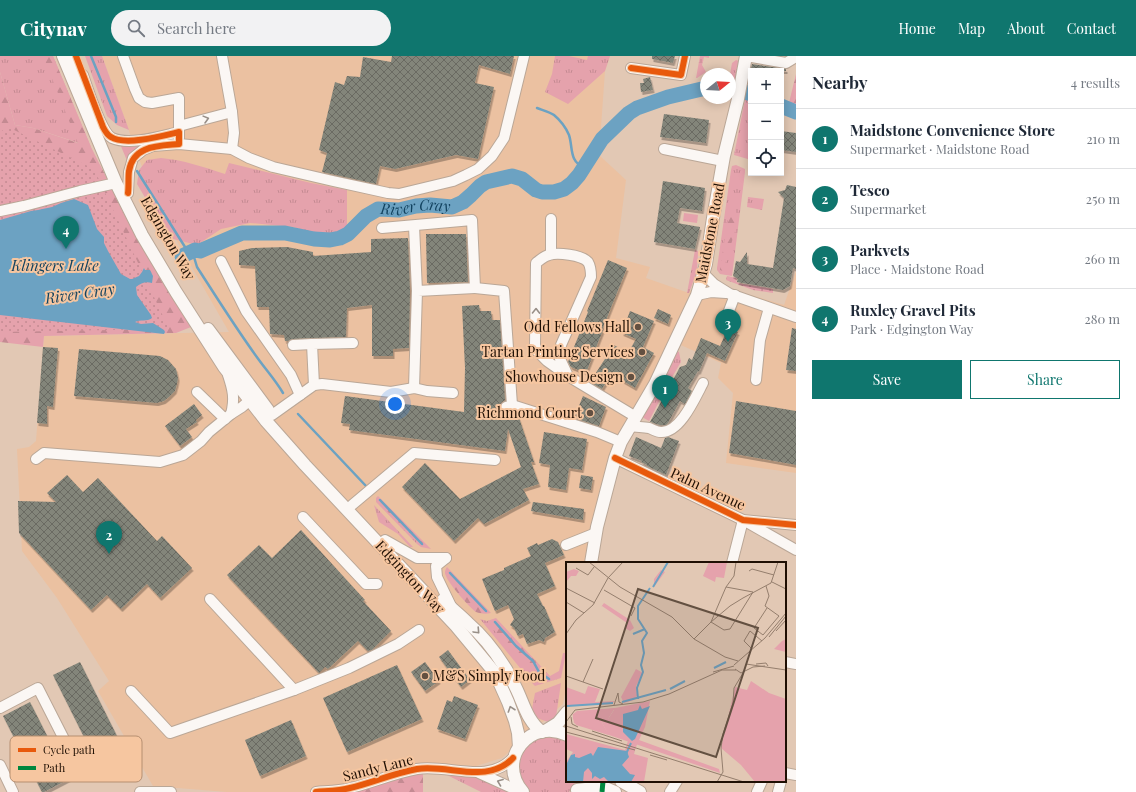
<!DOCTYPE html>
<html lang="en">
<head>
<meta charset="utf-8">
<style>
	:root { --surface:#fff; --page:#f2f2f3; --text:#1f2937; --muted:#747a83; --line:#e0e1e3; --accent:#0f766e }
	body { margin:0; font-family:"Playfair Display",serif; background:var(--page); color:var(--text) }
	.controls { position:absolute; right:12px; top:12px; display:grid; overflow:hidden; border-radius:0px; box-shadow:0 2px 10px #0003 }
	.controls button { width:36px; height:36px; display:grid; place-items:center; padding:0; border:0; border-bottom:1px solid var(--line); background:var(--surface); color:var(--text); font:20px sans-serif }
	.compass { position:absolute; left:700px; top:12px; width:36px; height:36px; border-radius:50%; background:var(--surface); box-shadow:0 2px 10px #0003; rotate:72deg }
	.you { position:absolute; left:395px; top:348px; width:14px; height:14px; margin:-10px; border:3px solid #fff; border-radius:50%; background:#1a73e8; box-shadow:0 0 0 6px #1a73e833 }
	.badge { display:grid; place-items:center; width:26px; height:26px; border-radius:50%; background:var(--accent); color:#fff; font-size:13px; font-weight:700 }
	.pin { position:absolute; translate:-50% -33px; filter:drop-shadow(0 1px 2px #0008) }
	.pin::after { content:''; position:absolute; top:21px; width:14px; height:12px; background:inherit; clip-path:polygon(0 0,100% 0,50% 100%) }
	.list { margin:0; padding:0; list-style:none }
	h2 { display:flex; justify-content:space-between; align-items:center; height:52px; margin:0; padding:0 16px; font-size:17px }
	h2 small { font-size:13px; font-weight:400; color:var(--muted) }
	.list li { display:grid; grid-template-columns:26px 1fr auto; gap:12px; align-items:center; box-sizing:border-box; height:60px; padding:0 16px; border-top:1px solid var(--line) }
	.list b { display:block; font-size:15px; white-space:nowrap }
	.list p { margin:0; font-size:13px; white-space:nowrap; color:var(--muted) }
	.list em { font-size:13px; font-style:normal; color:var(--muted) }
	.actions { display:flex; gap:8px; padding:12px 16px }
	.actions a { flex:1; padding:9px 0; border:1px solid var(--accent); border-radius:0px; text-align:center; font-size:14px; color:var(--accent) }
	.actions .main { background:var(--accent); color:#fff }
	.icon { flex:none; width:22px; height:22px; fill:none; stroke:currentColor; stroke-width:2; stroke-linecap:round; stroke-linejoin:round }
	.map { position:relative; flex:none; width:796px; height:736px; overflow:hidden }
	header { display:flex; align-items:center; gap:24px; box-sizing:border-box; height:56px; padding:0 20px; background:var(--accent); color:#fff }
	header strong { font-size:19px }
	nav { display:flex; gap:22px; margin-inline-start:auto; font-size:14px }
	.search { width:280px; height:36px; background:var(--page); display:flex; align-items:center; gap:10px; box-sizing:border-box; padding:0 14px; border-radius:22px; color:var(--muted); font-size:15px }
	main { display:flex }
	aside { flex:1; background:var(--surface) }
	.map>svg:first-child { display:block }
	.built { fill:#ebc1a1 }
	.grass { fill:url(#grass-tufts) }
	.forest { fill:url(#forest-firs) }
	.park { fill:url(#park-dots) }
	.water { fill:#6ca2c2 }
	.lines { fill:none; stroke-linecap:round; stroke-linejoin:round }
	.stream { stroke:#6ca2c2; stroke-width:2.5 }
	.river { stroke:#6ca2c2; stroke-width:15 }
	.building { fill:url(#building-cross-hatch); filter:url(#shadow) }
	.minor-casing { stroke:#baa797; stroke-width:12 }
	.major-casing { stroke:#baa797; stroke-width:14 }
	.minor { stroke:#fbf7f4; stroke-width:10 }
	.major { stroke:#fbf7f4; stroke-width:12 }
	.quiet { stroke:#00873e; stroke-width:5; stroke-dasharray:10 5; stroke-linecap:butt }
	.cycleway-casing { stroke:#f6c6a0; stroke-width:8 }
	.cycleway { stroke:#e8590c; stroke-width:6 }
	.oneway { stroke:#988f88 }
	.poi-dot { fill:#635041; stroke:#f6c6a0; stroke-width:1.5 }
	.labels { text-anchor:middle; stroke-width:4; stroke-linejoin:round; paint-order:stroke }
	.street-label { font-size:14px; fill:#1f0f03; stroke:#f6c6a0 }
	.poi-label { font-size:14px; fill:#1f0f03; stroke:#f6c6a0; text-anchor:end }
	.water-label { font-size:15px; font-style:italic; fill:#12425f; stroke:#f6c6a0 }
	.inset-river { fill:none; stroke:#6ca2c2; stroke-width:2 }
	.inset-road { fill:none; stroke:#947e6d; stroke-width:1 }
	.view { fill:#635041; fill-opacity:0.15; stroke:#635041; stroke-width:2 }
	.inset-edge { fill:none; stroke:#1f0f03; stroke-width:2 }
	.key { fill:#f6c6a0; stroke:#b68f71; stroke-width:1 }
	.key-label { font-size:11px; fill:#1f0f03 }
</style>
</head>
<body>
<header>
<strong>Citynav</strong>
<div class="search"><svg class="icon" aria-label="search" viewBox="0 0 24 24"><circle cx="10" cy="10" r="6"/><path d="M15 15l6 6"/></svg>Search here</div>
<nav><a>Home</a><a>Map</a><a>About</a><a>Contact</a></nav>
</header>
<main>
<div class="map">
<svg width="796" height="736" viewBox="0 0 796 736">
	<defs>
		<pattern id="grass-tufts" width="24" height="20" patternUnits="userSpaceOnUse"><rect width="24" height="20" fill="#e5a2ac"/><path d="M3 7l-1-3M5 7V3M7 7l1-3M15 17l-1-3M17 17v-4M19 17l1-3" fill="none" stroke="#c48a92"/></pattern>
		<pattern id="forest-firs" width="22" height="20" patternUnits="userSpaceOnUse"><rect width="22" height="20" fill="#e5a2ac"/><path d="M5 1l3.5 6h-7zM16 11l3.5 6h-7z" fill="#c48a92"/></pattern>
		<pattern id="park-dots" width="8" height="8" patternUnits="userSpaceOnUse"><rect width="8" height="8" fill="#e5a2ac"/><path d="M2 2h.1M6 6h.1" fill="none" stroke="#c48a92" stroke-width="1.8" stroke-linecap="round"/></pattern>
		<pattern id="building-cross-hatch" width="8" height="8" patternUnits="userSpaceOnUse"><rect width="8" height="8" fill="#83857a"/><path d="M0 0l8 8M0 8l8-8" fill="none" stroke="#6b6b62"/></pattern>
		<filter id="shadow"><feDropShadow dx="1.5" dy="3" stdDeviation="0" flood-color="#0004"/></filter>
	</defs>
	<rect width="100%" height="100%" fill="#e2c8b4"/>
	<polygon class="built" points="102,0 610,0 605,15 599,99 626,124 616,202 650,211 646,222 686,236 714,228 784,249 796,215 796,417 726,407 733,337 718,322 721,307 674,286 613,391 596,465 589,507 567,507 567,628 563,648 502,702 476,710 423,708 330,734 310,736 227,736 153,730 98,635 109,625 57,542 22,495 17,393 29,391 36,385 44,280 229,276 155,147"/>
	<g class="grass">
		<polygon points="0,0 53,0 91,91 33,72 15,69 0,16"/>
		<polygon points="85,0 102,0 129,74 117,69 107,60"/>
		<polygon points="555,0 569,0 587,4 588,0 610,0 605,15 568,48 545,36 552,18"/>
		<polygon points="700,0 709,0 709,2 704,1 702,9 706,16 697,22 696,22"/>
		<path d="M 736,4 L 739,5 L 734,27 L 732,27 C 729,20 731,13 732,7 Z"/>
		<polygon points="746,38 751,40 751,104 734,99"/>
		<polygon points="120,88 132,91 142,89 128,107"/>
		<path d="M 161,102 C 183,104 204,111 225,118 L 229,107 L 311,127 L 347,134 L 347,172 L 335,179 L 321,179 L 293,171 L 250,167 L 221,173 L 197,189 L 169,182 L 137,128 L 139,114 L 147,104 Z"/>
		<polygon points="736,109 745,113 745,116 732,220 720,218 717,214 717,212 731,114 732,110"/>
		<polygon points="748,141 764,143 762,154 747,151"/>
		<polygon points="684,157 698,159 697,167 683,165"/>
		<polygon points="695,194 698,195 698,196 697,215 689,237 687,237"/>
		<polygon points="677,295 679,296 681,306 664,335 662,332 661,333 660,332"/>
		<polygon points="656,337 662,340 649,365 642,361"/>
		<polygon points="378,440 431,493 421,491 417,488 376,446 376,442"/>
		<polygon points="374,449 413,491 410,491 398,478 379,466"/>
		<polygon points="496,562 550,620 559,615 563,597 566,597 561,622 535,630 533,628 480,563 487,565"/>
		<polygon points="561,627 556,661 548,666 537,662 532,653 535,637"/>
		<path d="M 552,681 L 567,686 L 567,725 L 577,725 L 569,736 L 530,736 C 526,732 521,726 520,721 C 515,706 523,690 537,684 C 541,681 547,681 552,681 Z"/>
		<path d="M 447,719 C 468,720 492,721 507,736 L 481,736 Z"/>
	</g>
	<g class="forest">
		<polygon points="43,0 53,0 91,91 137,182 191,271 176,277 44,280 43,291 0,286 0,16 15,69 33,72 78,87"/>
		<polygon points="796,18 796,54 788,51"/>
		<polygon points="730,149 734,150 737,159 736,172 723,215 720,214"/>
		<polygon points="383,446 426,490 422,490 382,450 381,447"/>
		<path d="M 447,511 L 491,557 C 486,558 481,558 476,556 C 470,552 448,527 446,520 C 444,517 445,514 447,511 Z"/>
		<polygon points="497,564 540,610 534,616 528,614 514,600 494,574 493,570"/>
		<polygon points="415,717 423,718 423,736 331,736"/>
	</g>
	<g class="park">
		<polygon points="8,71 94,113 169,273 0,276 0,76"/>
		<polygon points="727,220 737,222 736,225 738,227 773,233 773,237 753,234 726,224"/>
	</g>
	<path class="water" d="M 74,143 L 88,149 L 97,173 L 104,181 L 104,187 L 108,195 L 121,218 L 130,223 L 132,223 L 139,220 L 142,216 L 144,212 L 145,214 L 150,214 L 153,220 L 152,227 C 146,225 141,227 136,231 L 137,239 L 151,259 L 152,262 C 147,266 140,263 135,266 L 141,268 L 153,267 L 164,274 L 165,276 L 164,278 L 0,259 L 0,164 L 31,155 L 38,154 L 52,151 L 61,147 Z"/>
	<g class="lines">
		<g class="stream">
			<polyline points="91,0 116,61 116,66"/>
			<path d="M 537,52 C 542,54 550,56 554,59 C 560,64 566,72 569,79 C 573,91 569,106 584,111"/>
			<path d="M 137,115 L 185,191 L 195,194 L 194,201 L 197,211 C 217,242 237,274 259,304 C 267,315 276,325 283,337"/>
			<polyline points="298,358 366,430"/>
			<polyline points="380,444 422,488"/>
			<polyline points="450,517 486,555"/>
			<polyline points="495,566 516,590 533,605 539,616 549,623"/>
		</g>
		<g class="river">
			<polyline points="730,31 751,38"/>
			<polyline points="781,50 796,56"/>
			<path id="s1" d="M 182,200 L 195,194 L 200,195 L 242,177 L 285,177 L 314,183 L 330,184 L 340,182 L 348,178 L 366,160 L 378,153 L 399,154 L 416,150 L 430,149 L 452,151 L 463,146 L 471,139 L 480,130 L 486,126 L 512,120 L 522,123 L 536,134 L 542,136 L 554,136 L 564,133 L 572,127 L 579,119 L 602,83 L 629,57 L 637,52 L 668,41 L 706,32"/>
		</g>
	</g>
	<g class="building">
		<polygon points="392,0 514,0 510,18 479,9 475,27 494,31 478,103 456,99 395,113 380,110 376,128 322,116 327,97 319,94 335,26 344,29 347,20 360,21 363,1 391,6"/>
		<polygon points="652,0 675,0 673,7 652,3"/>
		<polygon points="752,8 786,13 786,15 753,15 751,12"/>
		<polygon points="650,21 653,34 641,36 640,27 644,27 643,23"/>
		<polygon points="664,58 709,64 706,87 660,81"/>
		<polygon points="781,75 796,77 796,96 781,94"/>
		<polygon points="663,125 705,132 702,155 680,152 677,167 700,171 695,193 654,186"/>
		<polygon points="787,129 796,131 796,213 793,212 790,230 783,234 737,226 738,223 733,220 736,205 740,206 747,196 747,208 773,212 784,142 778,136 785,134"/>
		<polygon points="426,178 466,178 468,226 427,227"/>
		<polygon points="408,182 410,235 409,292 393,293 393,300 372,300 372,249 347,252 346,281 293,283 288,285 285,285 284,279 270,278 269,251 257,251 255,210 239,209 239,195 252,192 287,191 313,196 313,200 371,196 371,183"/>
		<polygon points="608,204 627,212 602,274 603,274 586,317 571,311 568,306 588,256 587,255"/>
		<polygon points="479,249 480,255 491,255 492,264 500,264 505,344 501,347 500,353 502,356 506,357 506,363 518,359 534,406 531,406 539,428 523,433 529,444 484,468 478,462 454,485 402,431 425,407 460,443 521,411 508,373 505,395 349,374 350,368 341,367 345,340 464,356 465,312 462,250"/>
		<polygon points="658,253 671,259 668,268 654,262"/>
		<polygon points="630,255 654,265 643,291 654,297 635,332 611,318 602,333 590,326 614,289 628,297 636,283 622,277"/>
		<polygon points="728,272 738,276 725,305 707,297 699,316 698,315 688,332 692,335 685,348 680,345 668,367 666,369 660,369 650,366 680,311 686,309 689,302 692,304 701,282 720,290"/>
		<polygon points="792,272 796,273 796,315 786,314"/>
		<polygon points="43,291 58,292 53,351 47,350 47,368 37,367"/>
		<polygon points="79,293 160,300 168,304 176,313 178,322 177,328 175,335 169,341 164,345 157,347 74,340"/>
		<polygon points="583,340 606,351 599,370 574,362"/>
		<polygon points="736,345 796,355 796,409 729,397"/>
		<polygon points="194,348 202,359 196,364 197,366 186,373 192,381 180,390 165,370"/>
		<polygon points="544,376 587,383 582,414 569,412 566,434 548,431 550,409 539,407"/>
		<polygon points="636,381 661,392 665,382 668,381 679,385 666,419 647,410 647,409 641,406 642,405 629,400"/>
		<polygon points="67,419 83,436 98,422 157,485 162,480 192,512 160,542 147,528 121,553 107,539 91,554 19,477 18,445 56,446 47,437"/>
		<polygon points="581,419 593,421 591,434 579,432"/>
		<polygon points="533,446 584,453 583,464 531,455"/>
		<polygon points="301,474 365,544 363,545 391,575 372,594 368,595 358,585 328,613 325,611 319,617 227,519 259,489 272,502"/>
		<polygon points="552,483 558,486 564,499 545,507 555,530 537,538 543,550 544,550 555,576 545,582 544,586 539,584 527,588 523,578 518,580 514,572 510,569 514,563 508,549 495,555 482,523 504,514 504,512 531,500 527,492 537,487 538,489"/>
		<polygon points="448,594 470,624 461,631 439,601"/>
		<polygon points="80,606 129,704 102,717 53,619"/>
		<polygon points="425,606 439,625 425,635 411,616"/>
		<polygon points="397,609 422,663 347,696 323,642"/>
		<polygon points="454,640 478,649 465,683 437,673 447,644 452,646"/>
		<polygon points="30,646 69,723 44,736 42,736 3,660"/>
		<polygon points="291,664 306,700 260,720 245,684"/>
	</g>
	<g class="lines">
		<g class="minor-casing">
			<g id="minor">
				<polyline points="123,0 135,33 139,42 145,46 152,47 179,42 179,82"/>
				<polyline points="222,0 232,56 234,77 232,93"/>
				<polyline points="746,0 786,7 796,1"/>
				<polyline points="631,12 681,19 685,0"/>
				<path d="M 83,19 C 87,31 102,77 112,82 C 130,90 161,80 179,76"/>
				<polyline points="179,70 232,56"/>
				<polyline points="664,93 723,105"/>
				<polyline points="128,137 129,116 133,102 143,94 153,90 179,88 232,93 249,102 273,111 333,125 388,137 399,138 453,125 466,119 478,113 492,100 504,82 524,0"/>
				<polyline points="0,155 24,150 80,135 116,127"/>
				<polyline points="551,163 551,198"/>
				<polyline points="414,170 417,235"/>
				<polyline points="382,172 472,164 475,232 417,235 414,332"/>
				<polyline points="221,205 246,255 291,319 300,339"/>
				<polyline points="704,218 714,228 730,238 796,261"/>
				<polyline points="475,232 504,235 512,349 506,351"/>
				<polyline points="697,239 711,236 726,237"/>
				<polyline points="727,260 735,239"/>
				<polyline points="293,289 312,288"/>
				<path d="M 228,319 C 233,334 235,343 231,358"/>
				<path d="M 568,320 L 560,303 L 561,289 L 591,221 C 591,216 591,211 588,206 C 582,199 557,196 549,199 C 544,200 540,204 536,207 L 535,289 L 537,295 L 547,305 L 568,320 L 636,361"/>
				<polyline points="756,324 760,284 769,252"/>
				<polyline points="314,329 312,288 353,287"/>
				<polyline points="197,336 225,363"/>
				<polyline points="512,349 597,376 621,386"/>
				<polyline points="272,359 314,329 322,328 391,336 414,332 427,335 453,337"/>
				<path d="M 630,370 C 637,371 643,371 649,372 C 654,374 657,376 661,376 C 680,377 695,342 703,327"/>
				<polyline points="615,402 743,464 796,469"/>
				<polyline points="36,403 44,397 160,406 183,399 201,385 209,376 231,358 242,351 250,344"/>
				<polyline points="352,449 414,397 495,404"/>
				<polyline points="303,461 366,528 377,528"/>
				<polyline points="385,484 417,502 446,502"/>
				<polyline points="566,489 596,477"/>
				<polyline points="446,502 436,510 437,521 451,550"/>
				<polyline points="732,507 743,464 796,494"/>
				<polyline points="210,543 294,634"/>
				<polyline points="785,606 796,608"/>
				<polyline points="131,635 170,677 294,634 349,612 398,588 419,574"/>
				<polyline points="0,652 38,632 67,689"/>
				<polyline points="0,709 13,736"/>
				<polyline points="479,717 521,736"/>
				<polyline points="785,717 796,719"/>
				<polyline points="140,736 171,736"/>
				<path d="M 316,736 C 327,735 339,735 350,732 C 372,727 394,717 417,713 C 449,708 488,729 513,702"/>
				<polyline points="670,736 677,725"/>
				<polyline points="757,736 762,725"/>
				<polyline points="778,736 781,725"/>
			</g>
		</g>
		<g class="major-casing">
			<g id="major">
				<polyline points="63,0 116,127 142,179 176,236 224,311 266,365 305,409 456,570 495,617 508,646 515,665 518,677 519,691"/>
				<polyline points="72,0 83,27"/>
				<polyline points="208,273 268,354"/>
				<polyline points="591,507 597,471 615,402 621,386 655,328 697,239 706,208 713,162 724,100 738,43 746,0"/>
				<path d="M 443,544 C 451,552 460,559 468,567 C 482,579 494,594 504,610 C 509,617 513,626 517,634 C 524,649 528,666 542,676"/>
				<polyline points="545,675 558,667 567,656"/>
				<polyline points="621,725 640,736"/>
				<polyline points="577,734 603,731 615,736"/>
				<path d="M 523,736 C 495,703 531,661 567,679"/>
			</g>
		</g>
		<use href="#minor" class="minor"/>
		<use href="#major" class="major"/>
		<polyline class="quiet" points="602,736 603,725"/>
		<g class="cycleway-casing">
			<g id="cycleway">
				<path d="M 76,0 L 103,71 C 105,75 107,79 111,81 C 125,90 162,80 179,76 L 179,88 C 159,90 133,89 129,115 C 128,122 129,130 128,137"/>
				<polyline points="631,12 681,19 685,0"/>
				<polyline points="615,402 743,464 796,469"/>
				<path d="M 316,736 C 327,735 339,735 350,732 C 372,727 394,717 417,713 C 449,708 488,729 513,702"/>
			</g>
		</g>
		<use href="#cycleway" class="cycleway"/>
	</g>
	<defs><path id="oneway-chevron" d="M-2-3.5L2.5 0L-2 3.5" fill="none" stroke-width="1.6" stroke-linecap="round" stroke-linejoin="round"/></defs>
	<g class="oneway">
		<use href="#oneway-chevron" transform="translate(206 63) rotate(-15)"/>
		<use href="#oneway-chevron" transform="translate(536 255) rotate(-89)"/>
		<use href="#oneway-chevron" transform="translate(477 575) rotate(47)"/>
		<use href="#oneway-chevron" transform="translate(511 653) rotate(-109)"/>
		<use href="#oneway-chevron" transform="translate(500 726) rotate(-159)"/>
	</g>
	<g class="poi-dot">
		<circle cx="638" cy="271" r="4"/>
		<circle cx="642" cy="296" r="4"/>
		<circle cx="631" cy="321" r="4"/>
		<circle cx="590" cy="357" r="4"/>
		<circle cx="425" cy="620" r="4"/>
	</g>
	<g class="labels">
		<g class="street-label">
			<text transform="translate(710 177) rotate(-79)" y="5">Maidstone Road</text>
			<text transform="translate(168 182) rotate(60)" y="5">Edgington Way</text>
			<text transform="translate(708 433) rotate(25)" y="5">Palm Avenue</text>
			<text transform="translate(410 521) rotate(47)" y="5">Edgington Way</text>
			<text transform="translate(378 712) rotate(-14)" y="5">Sandy Lane</text>
		</g>
		<g class="poi-label">
			<text x="630" y="276">Odd Fellows Hall</text>
			<text x="634" y="301">Tartan Printing Services</text>
			<text x="623" y="326">Showhouse Design</text>
			<text x="582" y="362">Richmond Court</text>
			<text x="433" y="625" text-anchor="start">M&amp;S Simply Food</text>
		</g>
		<g class="water-label">
			<text dy="5" stroke="none"><textPath href="#s1" startOffset="250">River Cray</textPath></text>
			<text x="55" y="215">Klingers Lake</text>
			<text transform="translate(80 238) rotate(-8)" y="5">River Cray</text>
		</g>
	</g>
	<g transform="translate(566 506)">
		<rect width="220" height="220" fill="#e2c8b4"/>
		<path d="M 8,7 L 13,9 L 10,14 L 5,14 L 0,20 L 0,10 ZM 38,41 L 64,58 L 68,66 L 64,69 L 59,66 L 61,61 L 36,44 L 35,45 ZM 220,77 L 220,90 L 208,87 L 216,79 ZM 70,107 L 77,111 L 70,124 L 71,134 L 68,138 L 58,141 L 55,135 ZM 22,124 L 34,127 L 29,140 L 49,139 L 45,142 L 0,144 L 0,125 L 19,132 ZM 49,146 L 42,157 L 33,157 L 39,160 L 36,161 L 43,173 L 10,163 L 7,156 L 7,152 Z" fill="#e5a2ac"/>
		<path d="M 143,0 L 161,0 L 158,16 L 150,15 L 149,20 L 137,14 ZM 95,8 L 99,10 L 88,25 L 88,17 ZM 185,119 L 203,131 L 220,137 L 220,220 L 189,220 L 175,203 L 155,186 L 169,125 L 181,128 ZM 84,139 L 79,165 L 73,178 L 153,207 L 154,211 L 8,161 L 7,154 L 12,162 L 41,170 L 36,161 L 38,160 L 32,157 L 42,157 L 48,148 L 6,153 L 11,149 L 49,146 Z" fill="#e5a2ac"/>
		<path d="M 83,143 L 68,192 L 82,196 L 78,220 L 0,220 L 0,200 L 7,190 L 0,187 L 0,172 L 59,188 L 62,179 L 44,172 L 42,159 L 53,147 Z" fill="#e5a2ac"/>
		<path d="M 74,143 L 76,147 L 84,144 L 69,177 L 66,179 L 57,170 L 57,152 L 72,148 ZM 32,185 L 61,189 L 63,195 L 56,203 L 64,212 L 69,213 L 65,220 L 43,220 L 38,215 L 34,217 L 29,214 L 26,217 L 26,211 L 22,206 L 18,210 L 17,220 L 0,220 L 0,203 L 5,193 L 9,192 L 9,195 L 13,196 L 25,191 L 27,194 Z" fill="#6ca2c2"/>
		<path class="inset-river" d="M 87,25 L 102,0M 67,72 L 79,67M 148,106 L 160,100M 104,127 L 119,119M 72,137 L 71,126 L 77,110 L 75,103 L 78,91 L 76,79 L 81,71 L 72,57 L 72,44 L 84,26M 56,140 L 100,128M 1,144 L 47,141M 60,192 L 65,181"/>
		<path class="inset-road" d="M 23,0 L 54,25 L 106,55 L 128,77 L 159,95 L 172,99M 10,6 L 22,13 L 28,5M 183,9 L 186,7 L 208,13M 42,16 L 57,0M 206,20 L 220,27M 200,24 L 203,34 L 199,44 L 213,54 L 197,73 L 188,66 L 201,46M 160,25 L 168,14 L 170,0M 0,26 L 29,41M 38,28 L 69,46 L 65,54M 187,30 L 164,67 L 158,68 L 145,60 L 164,44 L 177,36 L 205,21 L 212,0M 0,40 L 18,51M 210,69 L 220,58M 0,72 L 10,58 L 27,43 L 42,16M 203,75 L 220,54M 128,77 L 145,60 L 160,25 L 187,30M 186,87 L 178,79 L 184,69 L 196,79M 27,97 L 17,120 L 37,127M 180,102 L 220,108M 190,102 L 200,101 L 202,104M 168,103 L 199,76 L 220,51M 169,107 L 175,111 L 187,105 L 199,104M 147,110 L 168,104M 0,114 L 17,120M 48,143 L 52,131 L 53,140 L 57,142M 5,155 L 6,162 L 12,165M 0,160 L 9,148 L 77,140 L 103,132 L 156,108 L 170,108M 0,164 L 178,220M 26,169 L 56,179M 0,170 L 69,188M 84,193 L 101,198M 151,220 L 157,210 L 155,186 L 157,172 L 167,141 L 168,126 L 177,111"/>
		<path class="view" d="M 72,27 L 192,66 L 150,195 L 30,156 Z"/>
		<rect width="220" height="220" class="inset-edge"/>
	</g>
	<rect x="10" y="680" width="132" height="46" rx="6" class="key"/>
	<rect x="18" y="692" width="18" height="4" fill="#e8590c"/>
	<rect x="18" y="710" width="18" height="4" fill="#00873e"/>
	<g class="key-label">
		<text x="43" y="698">Cycle path</text>
		<text x="43" y="716">Path</text>
	</g>
</svg>
<div class="controls">
<button>+</button>
<button>−</button>
<button><svg class="icon" aria-label="locate" viewBox="0 0 24 24"><circle cx="12" cy="12" r="6"/><path d="M12 2v4M12 18v4M2 12h4M18 12h4"/></svg></button>
</div>
<svg class="compass" viewBox="-18 -18 36 36"><path d="M0-13l5 13h-10z" fill="#e53935"/><path d="M0 13l5-13h-10z" fill="#747a83"/></svg>
<div class="you"></div>
<div class="pin badge" style="left:665px;top:352px">1</div>
<div class="pin badge" style="left:109px;top:498px">2</div>
<div class="pin badge" style="left:728px;top:286px">3</div>
<div class="pin badge" style="left:66px;top:193px">4</div>
</div>
<aside>
<h2>Nearby<small>4 results</small></h2>
<ul class="list">
<li><span class="badge">1</span><div><b>Maidstone Convenience Store</b><p>Supermarket · Maidstone Road</p></div><em>210 m</em></li>
<li><span class="badge">2</span><div><b>Tesco</b><p>Supermarket</p></div><em>250 m</em></li>
<li><span class="badge">3</span><div><b>Parkvets</b><p>Place · Maidstone Road</p></div><em>260 m</em></li>
<li><span class="badge">4</span><div><b>Ruxley Gravel Pits</b><p>Park · Edgington Way</p></div><em>280 m</em></li>
</ul>
<div class="actions"><a class="main">Save</a><a>Share</a></div>
</aside>
</main>
</body>
</html>
